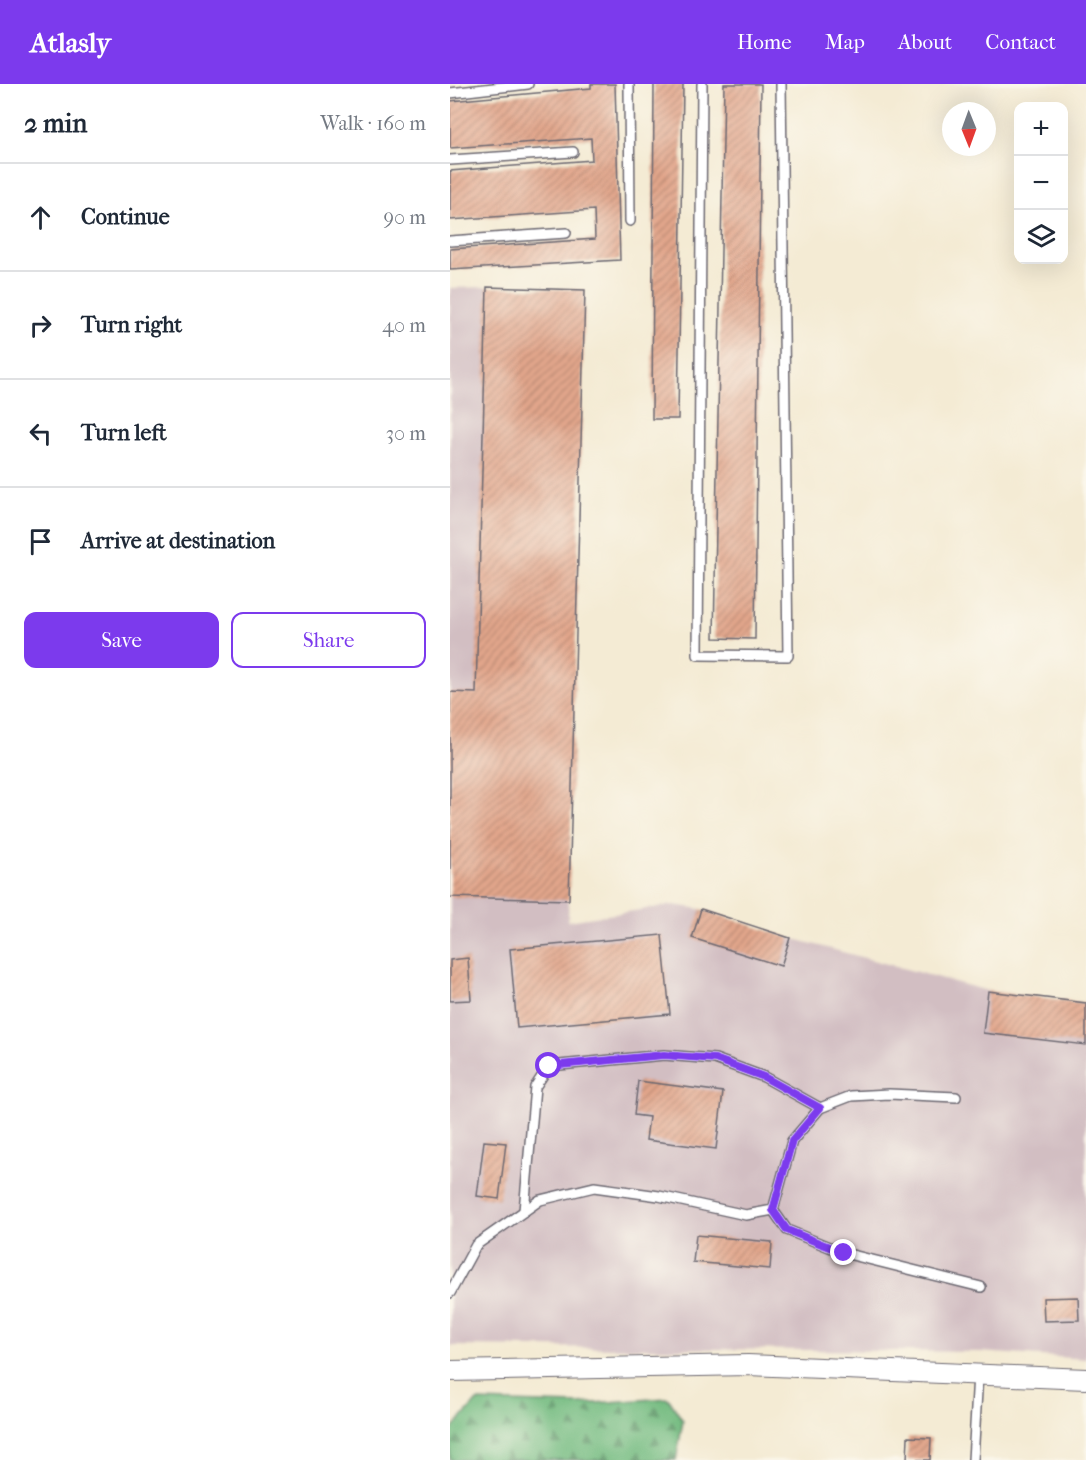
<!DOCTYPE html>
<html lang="en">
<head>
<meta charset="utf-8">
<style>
	:root { --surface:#fff; --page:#f2f2f3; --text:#1f2937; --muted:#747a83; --line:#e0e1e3; --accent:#7c3aed }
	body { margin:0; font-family:"IM FELL French Canon",serif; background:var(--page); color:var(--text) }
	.controls { position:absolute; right:18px; top:18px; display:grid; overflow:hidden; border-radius:12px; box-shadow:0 6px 24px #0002 }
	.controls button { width:54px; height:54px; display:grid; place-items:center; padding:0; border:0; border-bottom:2px solid var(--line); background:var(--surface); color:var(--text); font:30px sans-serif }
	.compass { position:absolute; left:492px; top:18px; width:54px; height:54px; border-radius:50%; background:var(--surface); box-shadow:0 6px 24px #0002; rotate:179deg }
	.stop { position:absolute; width:18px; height:18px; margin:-14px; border:4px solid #7c3aed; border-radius:50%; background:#fff }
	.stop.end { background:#7c3aed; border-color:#fff; box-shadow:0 2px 6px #0008 }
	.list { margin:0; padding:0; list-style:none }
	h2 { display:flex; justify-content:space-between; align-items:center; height:78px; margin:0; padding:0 24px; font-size:26px }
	h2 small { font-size:20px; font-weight:400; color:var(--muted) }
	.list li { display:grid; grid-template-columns:39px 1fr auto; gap:18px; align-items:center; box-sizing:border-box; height:108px; padding:0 24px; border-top:2px solid var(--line) }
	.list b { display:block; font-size:22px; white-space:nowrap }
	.list em { font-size:20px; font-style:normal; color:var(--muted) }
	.actions { display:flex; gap:12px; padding:18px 24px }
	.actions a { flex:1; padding:14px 0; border:2px solid var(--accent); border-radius:12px; text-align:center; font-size:21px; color:var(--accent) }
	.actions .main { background:var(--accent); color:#fff }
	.icon { flex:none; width:33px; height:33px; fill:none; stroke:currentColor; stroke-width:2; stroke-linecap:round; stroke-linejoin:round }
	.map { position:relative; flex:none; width:636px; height:1376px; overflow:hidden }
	header { display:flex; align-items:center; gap:36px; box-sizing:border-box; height:84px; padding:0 30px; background:var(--accent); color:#fff }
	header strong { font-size:28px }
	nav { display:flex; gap:33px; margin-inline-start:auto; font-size:21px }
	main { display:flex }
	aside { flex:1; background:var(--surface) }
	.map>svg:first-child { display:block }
	.industrial { fill:#d2bec2 }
	.forest { fill:url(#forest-firs); stroke:#4b6f5e; stroke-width:1.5 }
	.building { fill:url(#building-hatch) }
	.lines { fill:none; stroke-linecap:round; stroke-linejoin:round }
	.service-casing { stroke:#6c6871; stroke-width:12 }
	.minor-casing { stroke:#6c6871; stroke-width:22 }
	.service { stroke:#fff; stroke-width:9 }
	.minor { stroke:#fff; stroke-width:20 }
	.route { stroke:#7c3aed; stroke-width:8 }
</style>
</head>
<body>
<header>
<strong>Atlasly</strong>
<nav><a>Home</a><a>Map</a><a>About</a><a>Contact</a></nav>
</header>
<main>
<aside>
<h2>2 min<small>Walk · 160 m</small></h2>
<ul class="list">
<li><svg class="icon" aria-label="ahead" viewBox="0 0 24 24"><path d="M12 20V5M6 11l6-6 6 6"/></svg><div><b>Continue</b></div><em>90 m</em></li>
<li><svg class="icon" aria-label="right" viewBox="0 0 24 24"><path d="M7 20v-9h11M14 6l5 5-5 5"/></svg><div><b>Turn right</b></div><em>40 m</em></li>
<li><svg class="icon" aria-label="left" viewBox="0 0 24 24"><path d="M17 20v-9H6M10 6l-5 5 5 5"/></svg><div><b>Turn left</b></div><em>30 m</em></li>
<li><svg class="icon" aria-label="arrive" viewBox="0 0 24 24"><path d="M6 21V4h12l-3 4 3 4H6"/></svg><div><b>Arrive at destination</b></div></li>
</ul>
<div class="actions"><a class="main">Save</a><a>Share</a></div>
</aside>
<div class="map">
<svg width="636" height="1376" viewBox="0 0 636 1376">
	<defs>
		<pattern id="forest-firs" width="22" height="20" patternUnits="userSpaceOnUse" patternTransform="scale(1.5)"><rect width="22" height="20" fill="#74bc81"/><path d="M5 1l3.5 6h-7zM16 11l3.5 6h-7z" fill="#5f986b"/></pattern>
		<pattern id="building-hatch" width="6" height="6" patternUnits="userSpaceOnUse" patternTransform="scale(1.5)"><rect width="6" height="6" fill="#e2a68b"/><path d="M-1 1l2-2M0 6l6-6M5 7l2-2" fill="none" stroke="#b78773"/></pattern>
	</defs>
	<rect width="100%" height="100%" fill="#fbf7ec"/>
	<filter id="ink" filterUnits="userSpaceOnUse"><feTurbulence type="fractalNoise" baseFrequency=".0167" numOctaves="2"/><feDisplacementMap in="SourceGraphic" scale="12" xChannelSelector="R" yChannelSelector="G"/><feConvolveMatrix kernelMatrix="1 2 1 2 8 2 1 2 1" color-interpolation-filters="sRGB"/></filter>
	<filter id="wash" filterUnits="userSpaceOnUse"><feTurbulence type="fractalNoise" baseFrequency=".008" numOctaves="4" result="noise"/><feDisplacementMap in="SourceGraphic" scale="24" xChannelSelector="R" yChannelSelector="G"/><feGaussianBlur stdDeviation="1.35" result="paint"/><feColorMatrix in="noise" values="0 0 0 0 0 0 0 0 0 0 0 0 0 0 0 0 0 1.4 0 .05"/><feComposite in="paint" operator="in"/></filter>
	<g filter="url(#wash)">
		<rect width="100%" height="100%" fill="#f4ebd4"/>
		<polygon class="industrial" points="37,203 135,206 118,837 223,821 251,825 340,854 538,907 636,919 636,1275 530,1268 0,1262 0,204"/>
		<polygon class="forest" points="218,1314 233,1337 226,1376 0,1376 0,1347 27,1317 128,1320"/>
		<g id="blocks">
			<g class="building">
				<polygon points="141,0 165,0 170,176 0,186 0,165 145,155 144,126 0,136 0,87 142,76 141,54 0,64 0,17 141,4"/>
				<polygon points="204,0 233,0 228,335 202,335"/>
				<polygon points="274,0 311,0 305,555 264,554"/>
				<polygon points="37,203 135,206 119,816 0,813 0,608 26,609"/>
				<polygon points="251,825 340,854 331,882 242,854"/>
				<polygon points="212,851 220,930 67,944 60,865"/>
				<polygon points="18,874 21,916 0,917 0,876"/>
				<polygon points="538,907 636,919 636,961 533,949"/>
				<polygon points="188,997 273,1008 266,1065 196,1056 199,1033 184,1031"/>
				<polygon points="34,1057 56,1059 49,1115 27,1112"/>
				<polygon points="246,1151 322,1158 320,1185 243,1178"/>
				<polygon points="628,1213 629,1236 594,1237 593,1214"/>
				<polygon points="458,1353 481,1354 480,1376 457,1376"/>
			</g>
		</g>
	</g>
	<g filter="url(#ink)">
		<use href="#blocks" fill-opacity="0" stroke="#6c6871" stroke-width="1.5"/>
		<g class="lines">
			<g class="service-casing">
				<g id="service">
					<polyline points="179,0 180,137"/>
					<polyline points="252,0 248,571 338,572 331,0"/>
					<polyline points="0,9 78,0"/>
					<polyline points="0,76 123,68"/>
					<polyline points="0,157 116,149"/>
					<polyline points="323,1126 337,1146 394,1169 531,1203"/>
					<polyline points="74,1127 85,1003 99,982 214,971 265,975 314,993 370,1024"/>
					<polyline points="0,1209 26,1161 90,1116 144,1103 209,1112 296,1131 323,1126 342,1057 370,1024 401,1012 439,1010 506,1013"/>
					<polyline points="523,1376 528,1290"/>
				</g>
			</g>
			<g class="minor-casing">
				<polyline id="minor" points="0,1287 298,1281 636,1295"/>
			</g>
			<use href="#service" class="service"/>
			<use href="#minor" class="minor"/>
		</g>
	</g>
	<g class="lines" filter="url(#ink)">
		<polyline class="route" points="99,982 214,971 265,975 314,993 370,1024 342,1057 323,1126 337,1146 394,1169"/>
	</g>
</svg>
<div class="controls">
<button>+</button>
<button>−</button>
<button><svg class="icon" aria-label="layers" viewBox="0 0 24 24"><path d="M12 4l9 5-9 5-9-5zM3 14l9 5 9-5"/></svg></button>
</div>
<svg class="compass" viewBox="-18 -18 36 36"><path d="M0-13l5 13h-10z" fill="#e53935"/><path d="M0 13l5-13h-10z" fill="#747a83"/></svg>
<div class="stop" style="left:99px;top:982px"></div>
<div class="stop end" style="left:394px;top:1169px"></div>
</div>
</main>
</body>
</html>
